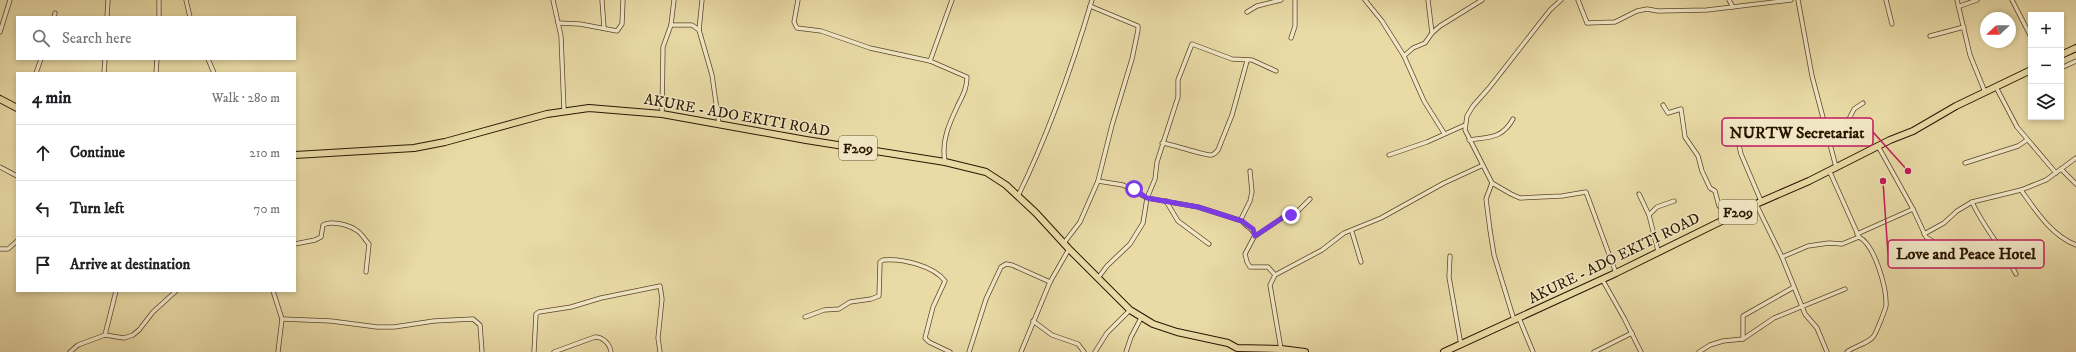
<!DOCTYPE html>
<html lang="en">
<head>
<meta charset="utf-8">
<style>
	:root { --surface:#fff; --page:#f6f6f6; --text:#202124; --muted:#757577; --line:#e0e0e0 }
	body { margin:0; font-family:"IM FELL DW Pica",serif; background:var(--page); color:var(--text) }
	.controls { position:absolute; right:12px; top:12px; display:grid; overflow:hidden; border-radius:0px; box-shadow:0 2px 6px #0003 }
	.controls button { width:36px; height:36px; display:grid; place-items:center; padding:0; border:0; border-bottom:1px solid var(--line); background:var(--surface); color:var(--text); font:20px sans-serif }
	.compass { position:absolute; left:1980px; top:12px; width:36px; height:36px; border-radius:50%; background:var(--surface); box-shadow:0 2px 6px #0003; rotate:248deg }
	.stop { position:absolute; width:12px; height:12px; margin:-9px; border:3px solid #7c3aed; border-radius:50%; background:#fff }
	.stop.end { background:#7c3aed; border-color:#fff; box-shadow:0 1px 4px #0008 }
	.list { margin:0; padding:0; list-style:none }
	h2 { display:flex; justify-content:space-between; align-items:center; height:52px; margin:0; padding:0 16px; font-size:17px }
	h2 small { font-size:13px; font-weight:400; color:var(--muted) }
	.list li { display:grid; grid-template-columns:26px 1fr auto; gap:12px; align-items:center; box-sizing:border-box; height:56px; padding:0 16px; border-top:1px solid var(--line) }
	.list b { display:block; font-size:15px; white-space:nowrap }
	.list em { font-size:13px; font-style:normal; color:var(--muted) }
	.icon { flex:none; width:22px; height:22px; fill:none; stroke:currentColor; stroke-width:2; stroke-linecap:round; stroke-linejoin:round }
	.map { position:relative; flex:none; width:2076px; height:352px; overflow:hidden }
	.search { position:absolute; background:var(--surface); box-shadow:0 2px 6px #0003; left:16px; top:16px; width:280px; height:44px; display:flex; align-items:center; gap:10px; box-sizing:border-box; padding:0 14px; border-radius:0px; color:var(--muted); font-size:15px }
	.panel { position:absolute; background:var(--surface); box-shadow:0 2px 6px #0003; left:16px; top:72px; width:280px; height:220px; border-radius:0px }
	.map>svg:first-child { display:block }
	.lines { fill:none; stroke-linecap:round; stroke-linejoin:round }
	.street-casing { stroke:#5a462a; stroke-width:5 }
	.primary-casing { stroke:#2a1500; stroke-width:8 }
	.street { stroke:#f1e7c5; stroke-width:3.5 }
	.primary { stroke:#e9daa6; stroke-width:6 }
	.route { stroke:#7c3aed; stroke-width:5 }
	.labels { text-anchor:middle; stroke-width:3; stroke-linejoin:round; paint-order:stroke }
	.shield { fill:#f1e7c5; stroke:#66543b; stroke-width:1 }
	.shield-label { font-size:14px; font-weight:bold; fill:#2a1500 }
	.street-label { font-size:15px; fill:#2a1500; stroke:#f1e7c5 }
	.leader { fill:none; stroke:#c2185b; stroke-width:1.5 }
	.callout-dot { fill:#c2185b; stroke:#f1e7c5; stroke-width:1.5 }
	.callout { fill:#f1e7c5; stroke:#c2185b; stroke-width:1.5 }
	.callout-label { font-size:16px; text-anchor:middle; font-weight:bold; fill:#2a1500 }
</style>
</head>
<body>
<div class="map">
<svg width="2076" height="352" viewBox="0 0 2076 352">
	<rect width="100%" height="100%" fill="#e9daa6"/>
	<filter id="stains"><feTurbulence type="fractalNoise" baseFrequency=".005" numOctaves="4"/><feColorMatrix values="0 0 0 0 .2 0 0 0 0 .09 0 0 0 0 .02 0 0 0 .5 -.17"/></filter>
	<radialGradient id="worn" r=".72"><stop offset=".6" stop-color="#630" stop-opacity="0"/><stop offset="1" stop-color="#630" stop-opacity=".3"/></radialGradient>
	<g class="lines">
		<g class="street-casing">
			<g id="street">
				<polyline points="186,0 190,17"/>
				<polyline points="553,0 561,36 564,110"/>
				<polyline points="602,0 604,28"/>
				<path d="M 798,0 L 794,22 L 797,28 L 821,31 L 870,48 L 930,61 L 967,77 C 967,88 963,95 958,105 C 949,124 941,141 945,162"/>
				<polyline points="1365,0 1382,21 1404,56 1424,101 1444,133"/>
				<polyline points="1428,0 1432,33"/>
				<polyline points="1561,0 1550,10 1489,88 1473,106 1467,116 1465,130 1492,183 1511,194 1520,198 1562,196 1586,192 1616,273"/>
				<polyline points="1578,0 1587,23 1615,22 1637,11 1647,9 1658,11 1707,10 1791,0"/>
				<polyline points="1729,0 1733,7"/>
				<polyline points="1798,0 1812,76 1836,167"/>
				<polyline points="1886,0 1892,24"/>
				<polyline points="1957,0 1970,55 1985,92"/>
				<polyline points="2012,0 2031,37"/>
				<polyline points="1960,6 1977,0"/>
				<polyline points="1247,12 1257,6 1281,0"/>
				<polyline points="54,17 55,13"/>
				<polyline points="107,17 108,0"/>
				<polyline points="159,17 159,0"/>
				<polyline points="558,23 580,24 617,31 622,24 623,0"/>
				<polyline points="671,25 692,25 699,30 712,75 719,124"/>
				<polyline points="699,30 702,0"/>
				<polyline points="0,32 10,0"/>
				<polyline points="1930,36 1964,27"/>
				<polyline points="1291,38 1295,26 1295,0"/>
				<polyline points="1404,56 1413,48 1425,43 1432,33 1440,26 1482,0"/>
				<polyline points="208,59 214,73"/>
				<polyline points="930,61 952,0"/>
				<polyline points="2061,68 2076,61"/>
				<polyline points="36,73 41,59"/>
				<polyline points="104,73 105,59"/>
				<polyline points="156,73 157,59"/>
				<polyline points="1996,87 2017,127 2056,173"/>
				<polyline points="1663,105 1668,113 1681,109 1685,137 1698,156 1702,171 1710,188 1715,191 1719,206 1724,210 1728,218"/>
				<polyline points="662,114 663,47 671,25 674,0"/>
				<polyline points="1735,127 1741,154 1761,201"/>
				<polyline points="1826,130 1848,121 1854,109 1863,103"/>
				<path d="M 1469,140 C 1489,137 1502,139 1513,119"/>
				<path d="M 1162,143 C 1171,144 1207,156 1211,155 C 1214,155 1216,152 1218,150 L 1232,115 L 1247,61"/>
				<polyline points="1389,155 1427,142 1465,125"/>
				<path d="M 2076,158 L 2046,180 L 2021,190 C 2036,211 2051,235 2076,245"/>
				<polyline points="1965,163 2018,146 2027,140"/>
				<polyline points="0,167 17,176"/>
				<polyline points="2061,169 2076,184"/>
				<path d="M 1829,170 L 1859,237 C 1875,245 1887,289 1886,306 C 1885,310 1876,334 1873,337 C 1867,344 1854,346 1847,352"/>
				<path d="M 1250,171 L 1252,192 L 1250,201 L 1241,219 C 1244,227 1253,227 1255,236"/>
				<polyline points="1098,181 1123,185 1147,198 1198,207 1242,221"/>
				<polyline points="1492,183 1486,199 1490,230 1494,255 1514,320"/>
				<polyline points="1639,194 1649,215 1658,251"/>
				<path d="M 1018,196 C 1049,133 1072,67 1092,0"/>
				<polyline points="1166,201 1178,221 1209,244"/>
				<path d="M 1972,202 C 1984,228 2003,249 2016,274"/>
				<polyline points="1756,204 1782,257 1805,314 1817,328 1827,352"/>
				<polyline points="1913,209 1926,237 1937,244 1940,254 1943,257 1961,255 1967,264 1997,243"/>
				<polyline points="1649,215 1657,207 1674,201"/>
				<polyline points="1352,232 1361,262"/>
				<polyline points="1857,234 1913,209 1878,146"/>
				<polyline points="1924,234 1944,223 1957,211 1972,202 2021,190"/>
				<polyline points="1064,243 1080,222 1098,181 1112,125 1132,59 1138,30 1138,26 1090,6"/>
				<path d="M 295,244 L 315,240 L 321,237 L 323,225 C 331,220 349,225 356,230 C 361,232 365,240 369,244 L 366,272"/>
				<polyline points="0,249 8,249 17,241"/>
				<polyline points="1450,256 1449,277 1461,345"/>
				<polyline points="1782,257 1808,246 1829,243 1842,244 1859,237"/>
				<polyline points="1275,275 1268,267 1250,267 1247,262 1245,254 1254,237 1285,216 1296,213 1310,199"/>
				<polyline points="1098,278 1107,266 1130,244 1143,223 1147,198 1155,179 1157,162 1178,97 1178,80 1192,44 1232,59 1252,60 1276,71"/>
				<polyline points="1602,279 1624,318 1641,352"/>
				<polyline points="273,291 282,319 278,352"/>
				<path d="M 805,317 L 824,310 L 839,309 L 850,302 L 871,299 L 879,296 L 880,262 L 883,260 C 902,258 934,266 945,281 L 933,307 L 925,338 L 929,342 L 950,352"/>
				<polyline points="1519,318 1533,352"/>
				<polyline points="282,319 331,321 377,327 394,327 434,321 473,319 480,325 482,352"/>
				<polyline points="1033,321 1052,335 1078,344 1084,352"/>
				<polyline points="105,335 116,291"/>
				<polyline points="1743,339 1743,316 1794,287"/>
				<polyline points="1281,349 1270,285 1275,275 1322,250 1344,233 1381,218 1444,183 1481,166"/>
				<polyline points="70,352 78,345 105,335 124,338 133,335 139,330 153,312 176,291"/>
				<polyline points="534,352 536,314 539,312 571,307 601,298 660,286 662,299 658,338 660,352"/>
				<path d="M 554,352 L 595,337 C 603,337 610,344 611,352"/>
				<polyline points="969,352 986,299 1001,267 1006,264 1012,265 1050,282"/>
				<polyline points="1021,352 1050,282 1069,249"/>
				<polyline points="1095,352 1107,333 1130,310"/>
				<polyline points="1126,352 1131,337 1141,318"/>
				<polyline points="1594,352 1632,333"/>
				<polyline points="1699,352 1710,345 1723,341 1743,339 1774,318 1845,289"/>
			</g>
		</g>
		<g class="primary-casing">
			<g id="primary">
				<polyline points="2061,55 2076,48"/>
				<polyline points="0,99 17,108"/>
				<polyline points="295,155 414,148 445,142 547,114 589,108 662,114 806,140 945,162 986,172 1006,185 1036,213 1069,249 1130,310 1153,324 1177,332 1228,343 1237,348 1281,349 1305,352"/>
				<polyline points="1444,352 1616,273 1756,204 1809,181 1890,140 1913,131 1956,106 2031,70"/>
			</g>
		</g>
		<use href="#street" class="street"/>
		<use href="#primary" class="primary"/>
	</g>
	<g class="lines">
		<polyline class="route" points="1134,189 1147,198 1198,207 1242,221 1253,229 1255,236 1285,216 1291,215"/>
	</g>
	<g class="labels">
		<g class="shield">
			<rect x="839" y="136" width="38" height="24" rx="3"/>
			<rect x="1719" y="200" width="38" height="24" rx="3"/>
		</g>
		<g class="shield-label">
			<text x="858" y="153">F209</text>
			<text x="1738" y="217">F209</text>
		</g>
		<g class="street-label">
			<text transform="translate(737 115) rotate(10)" y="5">AKURE - ADO EKITI ROAD</text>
			<text transform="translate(1614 258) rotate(-26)" y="5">AKURE - ADO EKITI ROAD</text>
		</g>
	</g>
	<path class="leader" d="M1908 171L1873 132M1883 181L1888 254"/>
	<g class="callout-dot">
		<circle cx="1908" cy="171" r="4"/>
		<circle cx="1883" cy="181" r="4"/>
	</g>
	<g class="callout">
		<rect x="1722" y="118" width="151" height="28" rx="4"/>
		<rect x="1888" y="240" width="156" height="28" rx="4"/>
	</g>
	<g class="callout-label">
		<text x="1797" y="138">NURTW Secretariat</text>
		<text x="1966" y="259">Love and Peace Hotel</text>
	</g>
	<rect width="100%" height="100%" filter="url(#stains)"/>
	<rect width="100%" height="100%" fill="url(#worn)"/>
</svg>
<div class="controls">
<button>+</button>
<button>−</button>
<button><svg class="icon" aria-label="layers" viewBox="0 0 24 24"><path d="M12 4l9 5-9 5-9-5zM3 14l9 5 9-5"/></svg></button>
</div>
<svg class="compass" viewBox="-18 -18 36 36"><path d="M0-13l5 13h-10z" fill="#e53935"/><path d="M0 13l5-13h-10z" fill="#757577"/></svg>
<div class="stop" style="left:1134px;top:189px"></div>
<div class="stop end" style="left:1291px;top:215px"></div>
<div class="search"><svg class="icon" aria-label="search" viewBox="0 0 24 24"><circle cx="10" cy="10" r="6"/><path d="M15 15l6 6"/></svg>Search here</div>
<section class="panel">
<h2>4 min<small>Walk · 280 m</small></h2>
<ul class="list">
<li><svg class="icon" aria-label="ahead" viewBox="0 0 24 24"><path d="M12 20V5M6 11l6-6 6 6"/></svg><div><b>Continue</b></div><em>210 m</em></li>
<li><svg class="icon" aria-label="left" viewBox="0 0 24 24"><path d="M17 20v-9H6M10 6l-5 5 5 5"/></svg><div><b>Turn left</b></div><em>70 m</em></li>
<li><svg class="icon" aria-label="arrive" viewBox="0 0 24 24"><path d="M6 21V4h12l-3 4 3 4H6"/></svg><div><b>Arrive at destination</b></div></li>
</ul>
</section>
</div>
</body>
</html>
